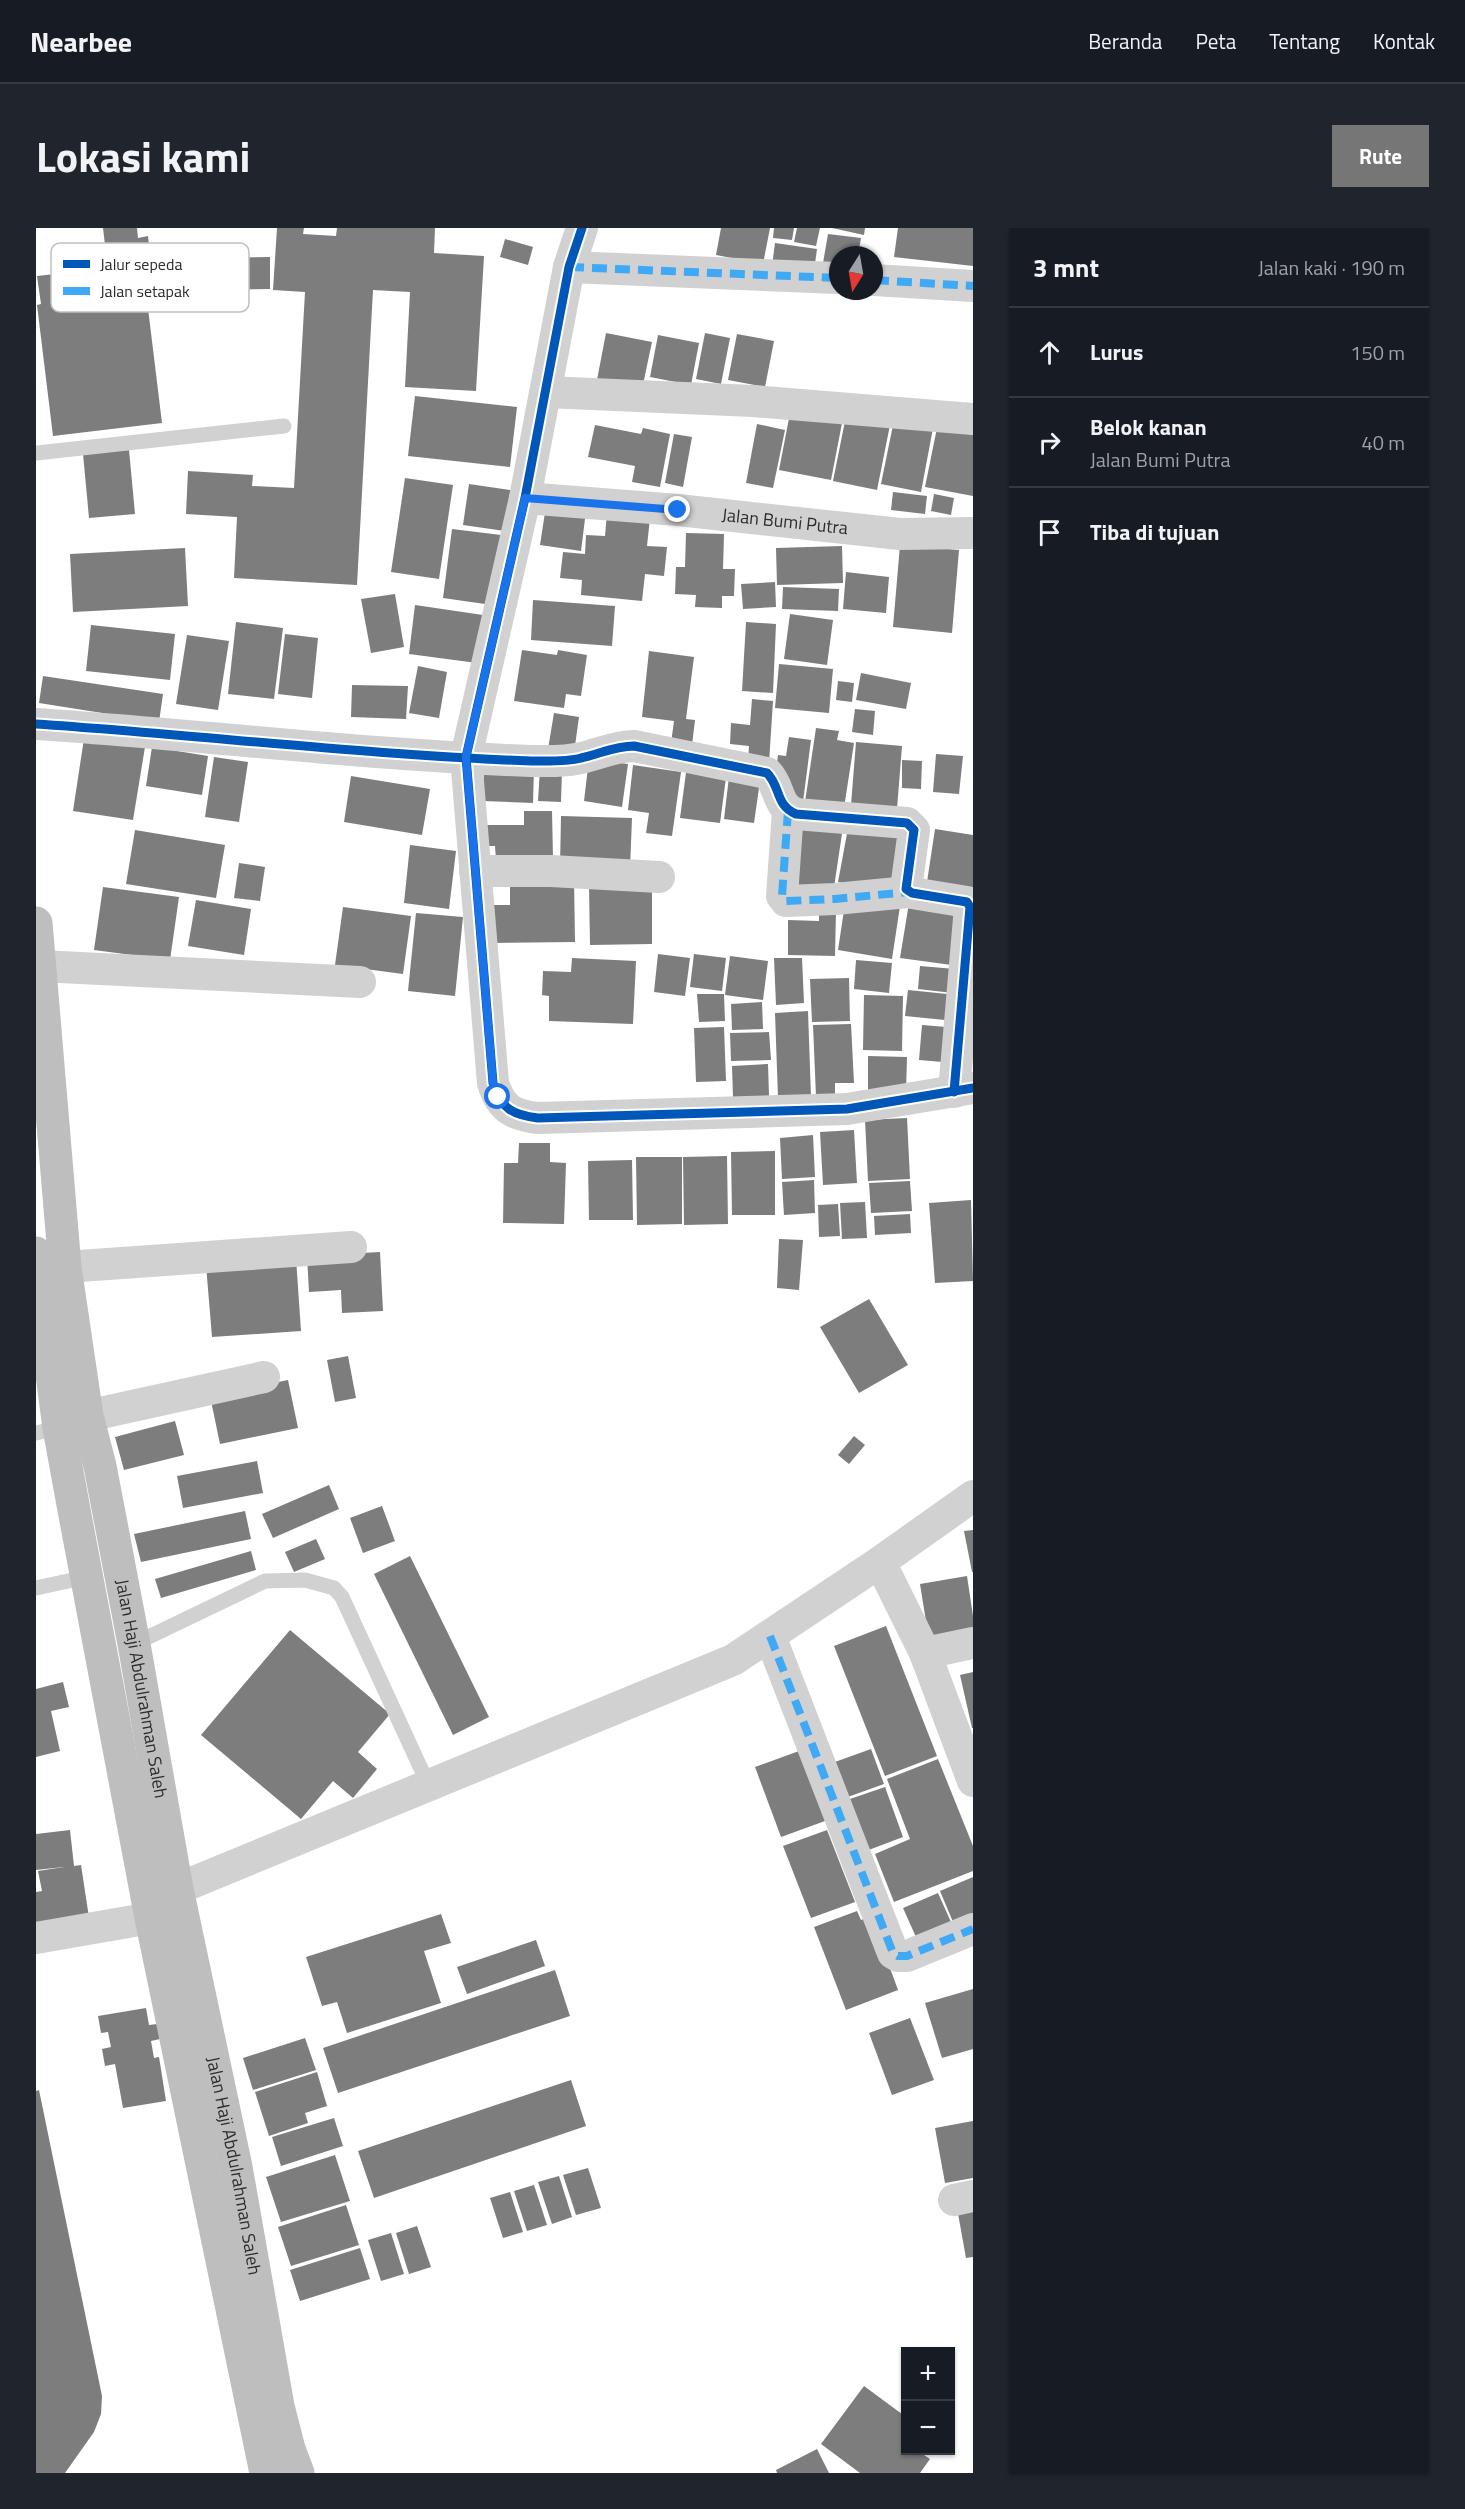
<!DOCTYPE html>
<html lang="id">
<head>
<meta charset="utf-8">
<style>
	:root { --surface:#171b24; --page:#20242c; --text:#f1f3f6; --muted:#9ea1a6; --line:#363941; --accent:#767676 }
	body { margin:0; font-family:"Titillium Web",sans-serif; background:var(--page); color:var(--text) }
	.controls { position:absolute; right:18px; bottom:18px; display:grid; overflow:hidden; border-radius:0px; box-shadow:0 2px 4px #0004 }
	.controls button { width:54px; height:54px; display:grid; place-items:center; padding:0; border:0; border-bottom:2px solid var(--line); background:var(--surface); color:var(--text); font:30px sans-serif }
	.compass { position:absolute; left:793px; top:18px; width:54px; height:54px; border-radius:50%; background:var(--surface); box-shadow:0 2px 4px #0004; rotate:191deg }
	.stop { position:absolute; width:18px; height:18px; margin:-14px; border:4px solid #1a73e8; border-radius:50%; background:#fff }
	.stop.end { background:#1a73e8; border-color:#fff; box-shadow:0 2px 6px #0008 }
	.list { margin:0; padding:0; list-style:none }
	h2 { display:flex; justify-content:space-between; align-items:center; height:78px; margin:0; padding:0 24px; font-size:26px }
	h2 small { font-size:20px; font-weight:400; color:var(--muted) }
	.list li { display:grid; grid-template-columns:39px 1fr auto; gap:18px; align-items:center; box-sizing:border-box; height:90px; padding:0 24px; border-top:2px solid var(--line) }
	.list b { display:block; font-size:22px; white-space:nowrap }
	.list p { margin:0; font-size:20px; white-space:nowrap; color:var(--muted) }
	.list em { font-size:20px; font-style:normal; color:var(--muted) }
	.icon { flex:none; width:33px; height:33px; fill:none; stroke:currentColor; stroke-width:2; stroke-linecap:round; stroke-linejoin:round }
	.map { position:relative; flex:none; width:937px; height:2245px; overflow:hidden; border-radius:0px }
	header { display:flex; align-items:center; gap:36px; box-sizing:border-box; height:84px; padding:0 30px; background:var(--surface); border-bottom:2px solid var(--line) }
	header strong { font-size:28px }
	nav { display:flex; gap:33px; margin-inline-start:auto; font-size:21px }
	.intro { display:flex; align-items:center; justify-content:space-between; box-sizing:border-box; height:144px; padding:0 36px }
	h1 { margin:0; font-size:42px }
	.button { padding:15px 27px; border-radius:0px; background:var(--accent); color:#fff; font-size:21px; font-weight:700 }
	main { display:flex; gap:36px; padding:0 36px }
	aside { flex:1; background:var(--surface); border-radius:0px; box-shadow:0 2px 4px #0004 }
	.map>svg:first-child { display:block }
	.building { fill:#7d7d7d }
	.lines { fill:none; stroke-linecap:round; stroke-linejoin:round }
	.lane { stroke:#d1d1d1; stroke-width:15 }
	.street { stroke:#d1d1d1; stroke-width:32 }
	.highway { stroke:#bebebe; stroke-width:33 }
	.quiet { stroke:#3fa9f5; stroke-width:8; stroke-dasharray:15 8; stroke-linecap:butt }
	.cycleway-casing { stroke:#fff; stroke-width:13 }
	.cycleway { stroke:#0057b8; stroke-width:9 }
	.route { stroke:#1a73e8; stroke-width:8 }
	.labels { text-anchor:middle; stroke-width:6; stroke-linejoin:round; paint-order:stroke }
	.street-label { font-size:18px; fill:#2c2c2c; stroke:#fff }
	.key { fill:#fff; stroke:#c0c0c0; stroke-width:1.5 }
	.key-label { font-size:16px; fill:#2c2c2c }
</style>
</head>
<body>
<header>
<strong>Nearbee</strong>
<nav><a>Beranda</a><a>Peta</a><a>Tentang</a><a>Kontak</a></nav>
</header>
<div class="intro"><h1>Lokasi kami</h1><a class="button">Rute</a></div>
<main>
<div class="map">
<svg width="937" height="2245" viewBox="0 0 937 2245">
	<rect width="100%" height="100%" fill="#fff"/>
	<g class="building">
		<polygon points="67,0 101,0 102,10 112,8 118,63 110,64 126,195 17,208 1,77 5,76 1,48 55,42 58,70 75,68"/>
		<polygon points="241,0 268,0 267,6 300,8 301,0 399,0 398,25 448,28 440,163 369,159 374,64 337,62 321,357 198,350 201,289 150,286 152,243 217,247 216,258 258,260 269,64 237,62"/>
		<polygon points="685,0 734,0 727,36 680,27"/>
		<polygon points="738,0 758,0 756,12 737,10"/>
		<polygon points="761,0 784,0 780,18 758,14"/>
		<polygon points="796,0 829,0 828,7"/>
		<polygon points="862,0 937,0 937,38 858,29"/>
		<polygon points="792,6 825,10 822,27 802,27 802,37 787,35"/>
		<polygon points="469,11 497,19 492,37 464,29"/>
		<polygon points="739,15 781,21 778,43 736,38"/>
		<polygon points="234,29 234,61 142,62 141,30"/>
		<polygon points="570,105 616,114 605,166 560,157"/>
		<polygon points="669,105 694,110 685,156 660,151"/>
		<polygon points="701,106 738,113 729,159 692,152"/>
		<polygon points="622,107 663,115 655,157 614,149"/>
		<polygon points="379,168 481,179 474,239 372,228"/>
		<polygon points="755,180 807,190 795,252 743,242"/>
		<polygon points="810,188 854,197 841,262 797,253"/>
		<polygon points="858,192 897,200 885,264 845,256"/>
		<polygon points="721,196 749,202 737,260 710,255"/>
		<polygon points="559,197 605,206 607,200 634,206 624,259 596,254 599,238 552,229"/>
		<polygon points="901,200 937,207 937,268 889,259"/>
		<polygon points="638,206 656,209 647,259 629,255"/>
		<polygon points="93,222 99,286 53,290 47,226"/>
		<polygon points="369,250 417,257 403,351 355,344"/>
		<polygon points="433,256 481,263 476,304 427,297"/>
		<polygon points="857,264 891,268 889,286 855,282"/>
		<polygon points="898,266 918,270 915,287 895,283"/>
		<polygon points="510,278 550,283 545,323 504,317"/>
		<polygon points="571,285 614,290 611,318 631,319 628,348 609,346 606,373 545,367 546,352 524,350 527,324 549,326 550,307 569,308"/>
		<polygon points="416,301 465,307 456,377 407,370"/>
		<polygon points="650,305 688,306 687,341 699,341 698,368 686,368 686,380 659,379 660,367 639,366 640,339 649,339"/>
		<polygon points="864,317 923,322 916,405 857,399"/>
		<polygon points="806,318 807,355 741,357 740,320"/>
		<polygon points="149,320 152,378 37,384 34,326"/>
		<polygon points="810,344 853,349 850,385 807,381"/>
		<polygon points="739,354 740,379 707,381 705,356"/>
		<polygon points="747,359 803,361 802,383 746,381"/>
		<polygon points="359,366 368,419 335,425 325,371"/>
		<polygon points="497,372 579,378 576,418 495,412"/>
		<polygon points="379,377 447,387 441,435 373,426"/>
		<polygon points="754,386 797,392 791,437 748,431"/>
		<polygon points="200,394 247,400 238,471 192,466"/>
		<polygon points="710,394 740,396 737,465 706,463"/>
		<polygon points="55,397 139,406 134,452 50,443"/>
		<polygon points="249,406 282,410 276,470 242,466"/>
		<polygon points="151,407 193,413 182,482 140,476"/>
		<polygon points="486,422 521,427 522,422 551,427 545,468 530,466 528,480 478,473"/>
		<polygon points="613,423 658,429 650,491 659,492 656,517 635,515 638,493 606,489"/>
		<polygon points="743,436 797,441 793,485 739,480"/>
		<polygon points="382,438 411,444 403,490 373,485"/>
		<polygon points="825,445 875,455 870,481 820,472"/>
		<polygon points="7,448 127,466 123,494 3,475"/>
		<polygon points="802,453 818,455 816,474 800,472"/>
		<polygon points="316,457 372,458 370,491 315,489"/>
		<polygon points="716,471 737,473 733,535 712,533 713,518 694,516 695,495 714,497"/>
		<polygon points="819,481 839,483 837,507 816,504"/>
		<polygon points="518,485 543,489 538,525 512,521"/>
		<polygon points="780,500 803,503 801,512 818,515 808,580 769,574"/>
		<polygon points="49,504 110,513 97,592 37,583"/>
		<polygon points="753,509 775,512 767,574 745,571 740,544 742,527 750,528"/>
		<polygon points="820,514 866,518 861,581 815,577"/>
		<polygon points="116,519 172,528 166,567 110,558"/>
		<polygon points="900,526 927,528 923,566 897,564"/>
		<polygon points="178,529 212,534 203,594 169,589"/>
		<polygon points="553,531 592,536 586,579 548,573"/>
		<polygon points="866,532 886,533 885,561 866,560"/>
		<polygon points="448,537 498,539 497,575 447,573"/>
		<polygon points="597,537 645,544 636,608 610,605 613,585 592,582"/>
		<polygon points="651,537 691,542 684,595 644,590"/>
		<polygon points="504,540 526,541 525,574 502,573"/>
		<polygon points="315,548 394,561 386,607 308,594"/>
		<polygon points="693,549 724,553 718,595 688,591"/>
		<polygon points="488,583 516,583 517,630 460,632 459,618 449,618 449,597 488,597"/>
		<polygon points="525,588 596,590 594,641 524,639"/>
		<polygon points="759,592 807,599 797,666 749,659"/>
		<polygon points="813,595 871,605 860,665 802,654"/>
		<polygon points="899,601 937,607 937,661 891,654"/>
		<polygon points="99,602 189,617 180,670 90,656"/>
		<polygon points="374,617 420,623 413,681 368,675"/>
		<polygon points="203,635 229,639 224,673 198,670"/>
		<polygon points="538,650 539,714 453,715 453,677 474,677 474,651"/>
		<polygon points="553,658 616,658 616,716 554,717"/>
		<polygon points="67,659 143,669 134,732 58,722"/>
		<polygon points="810,669 864,678 856,731 802,722"/>
		<polygon points="160,672 215,681 208,727 152,718"/>
		<polygon points="873,675 932,684 923,738 864,730"/>
		<polygon points="307,679 375,688 367,746 299,737"/>
		<polygon points="783,683 800,683 799,728 752,727 752,692 783,693"/>
		<polygon points="380,685 427,689 419,768 372,763"/>
		<polygon points="622,726 654,730 649,768 618,764"/>
		<polygon points="658,726 690,730 686,763 654,759"/>
		<polygon points="694,728 732,733 727,772 689,767"/>
		<polygon points="536,730 600,733 597,796 513,793 513,768 506,767 507,743 535,744"/>
		<polygon points="738,730 766,730 768,775 740,777"/>
		<polygon points="820,732 856,735 853,765 818,761"/>
		<polygon points="884,738 919,741 917,765 882,761"/>
		<polygon points="813,750 814,793 776,794 774,751"/>
		<polygon points="872,762 921,767 919,793 869,788"/>
		<polygon points="661,766 688,766 689,793 663,794"/>
		<polygon points="828,767 867,768 866,823 827,822"/>
		<polygon points="726,774 727,801 696,802 695,776"/>
		<polygon points="772,783 775,869 742,870 739,785"/>
		<polygon points="815,796 818,855 799,855 799,869 780,869 777,797"/>
		<polygon points="886,797 923,800 919,835 883,832"/>
		<polygon points="688,799 690,853 660,854 658,800"/>
		<polygon points="733,804 735,832 695,833 694,805"/>
		<polygon points="832,828 871,829 870,864 832,864"/>
		<polygon points="732,836 733,868 697,870 696,838"/>
		<polygon points="871,890 874,951 832,953 829,892"/>
		<polygon points="818,902 821,955 787,957 784,904"/>
		<polygon points="777,907 779,949 746,951 744,910"/>
		<polygon points="483,915 514,915 514,934 530,935 528,996 467,995 468,935 482,935"/>
		<polygon points="739,923 739,987 696,987 695,924"/>
		<polygon points="691,928 692,996 648,997 647,929"/>
		<polygon points="600,929 646,929 646,996 601,997"/>
		<polygon points="596,932 597,992 553,992 552,933"/>
		<polygon points="778,952 779,985 748,987 746,954"/>
		<polygon points="874,953 876,983 835,985 833,955"/>
		<polygon points="935,972 937,1053 899,1055 893,975"/>
		<polygon points="829,974 831,1010 806,1011 804,975"/>
		<polygon points="802,976 804,1008 783,1009 782,977"/>
		<polygon points="874,986 875,1005 839,1007 838,988"/>
		<polygon points="743,1011 767,1012 763,1062 741,1060"/>
		<polygon points="344,1024 347,1083 306,1085 305,1062 273,1064 271,1028"/>
		<polygon points="260,1030 265,1103 176,1109 170,1037"/>
		<polygon points="833,1071 872,1137 823,1165 784,1099"/>
		<polygon points="312,1128 320,1170 299,1174 291,1132"/>
		<polygon points="252,1152 262,1200 184,1216 174,1168"/>
		<polygon points="139,1193 148,1227 88,1242 79,1209"/>
		<polygon points="818,1208 829,1217 813,1236 802,1227"/>
		<polygon points="221,1233 227,1265 147,1280 141,1248"/>
		<polygon points="293,1257 303,1281 237,1310 226,1286"/>
		<polygon points="346,1278 359,1313 327,1325 314,1290"/>
		<polygon points="209,1283 215,1311 105,1334 98,1306"/>
		<polygon points="937,1302 937,1344 936,1344 928,1303"/>
		<polygon points="280,1311 289,1331 258,1344 249,1324"/>
		<polygon points="215,1323 220,1342 125,1370 119,1351"/>
		<polygon points="374,1328 453,1489 417,1507 338,1346"/>
		<polygon points="931,1348 937,1388 937,1405 893,1412 884,1356"/>
		<polygon points="850,1398 901,1528 849,1548 798,1418"/>
		<polygon points="254,1402 354,1486 322,1524 341,1541 317,1570 297,1553 265,1591 165,1507"/>
		<polygon points="937,1444 937,1500 936,1500 924,1447"/>
		<polygon points="27,1454 33,1479 15,1483 24,1523 0,1529 0,1461"/>
		<polygon points="774,1519 800,1589 745,1609 719,1539"/>
		<polygon points="835,1521 848,1556 809,1570 796,1535"/>
		<polygon points="902,1531 937,1618 937,1643 858,1674 839,1626 874,1611 851,1551"/>
		<polygon points="849,1559 867,1609 830,1623 811,1572"/>
		<polygon points="34,1602 38,1638 45,1637 54,1696 0,1704 0,1664 6,1663 2,1643 28,1639 0,1642 0,1606"/>
		<polygon points="791,1602 819,1674 775,1690 747,1618"/>
		<polygon points="937,1649 937,1685 917,1694 904,1663"/>
		<polygon points="902,1665 915,1694 880,1709 867,1680"/>
		<polygon points="821,1683 825,1692 835,1688 862,1762 810,1782 778,1699"/>
		<polygon points="405,1686 415,1715 388,1723 405,1775 311,1805 301,1774 286,1778 270,1729"/>
		<polygon points="500,1712 509,1738 431,1766 421,1739"/>
		<polygon points="519,1742 534,1788 302,1865 287,1820"/>
		<polygon points="937,1761 937,1821 906,1830 889,1775"/>
		<polygon points="110,1780 113,1797 121,1796 124,1811 115,1813 118,1830 123,1829 130,1873 87,1880 79,1836 69,1838 66,1821 75,1819 72,1804 65,1805 62,1788"/>
		<polygon points="874,1790 898,1852 856,1867 833,1805"/>
		<polygon points="269,1810 280,1842 217,1862 207,1830"/>
		<polygon points="281,1844 291,1878 269,1885 272,1895 233,1908 219,1864"/>
		<polygon points="535,1852 550,1898 338,1970 322,1923"/>
		<polygon points="3,1862 66,2168 65,2186 58,2204 29,2245 0,2245 0,1863"/>
		<polygon points="298,1890 307,1918 245,1938 236,1909"/>
		<polygon points="937,1893 937,1950 909,1955 899,1900"/>
		<polygon points="299,1927 314,1973 245,1994 230,1949"/>
		<polygon points="552,1940 565,1980 540,1987 527,1947"/>
		<polygon points="523,1948 536,1989 516,1996 502,1954"/>
		<polygon points="498,1957 511,1997 491,2003 478,1963"/>
		<polygon points="474,1964 487,2004 467,2010 454,1970"/>
		<polygon points="310,1977 323,2017 255,2038 242,1999"/>
		<polygon points="937,1977 937,2029 930,2030 921,1980"/>
		<polygon points="381,1998 395,2039 373,2046 360,2005"/>
		<polygon points="355,2005 368,2046 345,2053 332,2012"/>
		<polygon points="324,2020 334,2051 264,2073 254,2042"/>
		<polygon points="828,2158 870,2189 870,2222 887,2222 885,2225 894,2231 884,2245 824,2245 785,2216"/>
		<polygon points="781,2221 793,2245 741,2245 740,2242"/>
	</g>
	<g class="lines">
		<g class="lane">
			<polyline points="0,225 248,198"/>
			<polyline points="0,1205 23,1200"/>
			<polyline points="0,1360 51,1349"/>
			<polyline points="98,1416 229,1353 269,1352 298,1360 306,1369 392,1556"/>
		</g>
		<g class="street">
			<path d="M 546,0 L 533,39 L 489,270 L 430,529 L 457,855 C 465,881 477,887 502,890 L 811,881 L 937,860"/>
			<polyline points="533,39 802,50"/>
			<polyline points="838,52 937,58"/>
			<polyline points="510,164 717,173 937,191"/>
			<path id="s1" d="M 489,270 L 642,282 L 864,306 L 937,305"/>
			<path d="M 0,496 C 165,507 330,527 495,533 C 510,533 530,534 545,530 C 563,526 579,518 598,518 L 731,545 C 745,559 739,577 760,586 L 871,595 L 878,602 L 870,661 L 876,665 L 931,674 L 934,679 L 918,864"/>
			<polyline points="752,583 746,668 750,673 799,671 872,664"/>
			<polyline points="439,643 515,643 623,649"/>
			<polyline points="4,738 324,754"/>
			<polyline points="29,1039 315,1019"/>
			<polyline points="51,1188 228,1149"/>
			<polyline points="844,1334 889,1425 937,1553"/>
			<polyline points="734,1408 857,1725 862,1728 871,1728 937,1701"/>
			<polyline points="889,1425 937,1415"/>
			<polyline points="141,1661 697,1432 844,1334 937,1268"/>
			<polyline points="0,1710 115,1690"/>
			<polyline points="918,1972 937,1968"/>
		</g>
		<g class="highway">
			<path id="s2" d="M 0,695 L 29,1039 L 51,1188 L 64,1238 L 98,1416 L 141,1661 L 200,1939 L 242,2178 L 253,2221 L 262,2245"/>
			<polyline points="0,1025 23,1200 38,1282 115,1690 230,2245"/>
		</g>
		<g class="quiet">
			<polyline points="533,39 802,50"/>
			<polyline points="838,52 937,58"/>
			<polyline points="752,583 746,668 750,673 799,671 872,664"/>
			<polyline points="734,1408 857,1725 862,1728 871,1728 937,1701"/>
		</g>
		<g class="cycleway-casing">
			<g id="cycleway">
				<path d="M 546,0 L 533,39 L 489,270 L 430,529 L 457,855 C 465,881 477,887 502,890 L 811,881 L 937,860"/>
				<path d="M 0,496 C 165,507 330,527 495,533 C 510,533 530,534 545,530 C 563,526 579,518 598,518 L 731,545 C 745,559 739,577 760,586 L 871,595 L 878,602 L 870,661 L 876,665 L 931,674 L 934,679 L 918,864"/>
			</g>
		</g>
		<use href="#cycleway" class="cycleway"/>
	</g>
	<g class="lines">
		<polyline class="route" points="462,869 457,855 430,529 489,270 642,282"/>
	</g>
	<g class="labels">
		<g class="street-label">
			<text dy="6" stroke="none"><textPath href="#s1" startOffset="261">Jalan Bumi Putra</textPath></text>
			<text dy="6" stroke="none"><textPath href="#s2" startOffset="774">Jalan Haji Abdulrahman Saleh</textPath></text>
			<text dy="6" stroke="none"><textPath href="#s2" startOffset="1260">Jalan Haji Abdulrahman Saleh</textPath></text>
		</g>
	</g>
	<rect x="15" y="15" width="198" height="69" rx="9" class="key"/>
	<rect x="27" y="32" width="27" height="8" fill="#0057b8"/>
	<rect x="27" y="59" width="27" height="8" fill="#3fa9f5"/>
	<g class="key-label">
		<text x="64" y="42">Jalur sepeda</text>
		<text x="64" y="69">Jalan setapak</text>
	</g>
</svg>
<div class="controls">
<button>+</button>
<button>−</button>
</div>
<svg class="compass" viewBox="-18 -18 36 36"><path d="M0-13l5 13h-10z" fill="#e53935"/><path d="M0 13l5-13h-10z" fill="#9ea1a6"/></svg>
<div class="stop" style="left:462px;top:869px"></div>
<div class="stop end" style="left:642px;top:282px"></div>
</div>
<aside>
<h2>3 mnt<small>Jalan kaki · 190 m</small></h2>
<ul class="list">
<li><svg class="icon" aria-label="ahead" viewBox="0 0 24 24"><path d="M12 20V5M6 11l6-6 6 6"/></svg><div><b>Lurus</b></div><em>150 m</em></li>
<li><svg class="icon" aria-label="right" viewBox="0 0 24 24"><path d="M7 20v-9h11M14 6l5 5-5 5"/></svg><div><b>Belok kanan</b><p>Jalan Bumi Putra</p></div><em>40 m</em></li>
<li><svg class="icon" aria-label="arrive" viewBox="0 0 24 24"><path d="M6 21V4h12l-3 4 3 4H6"/></svg><div><b>Tiba di tujuan</b></div></li>
</ul>
</aside>
</main>
</body>
</html>
